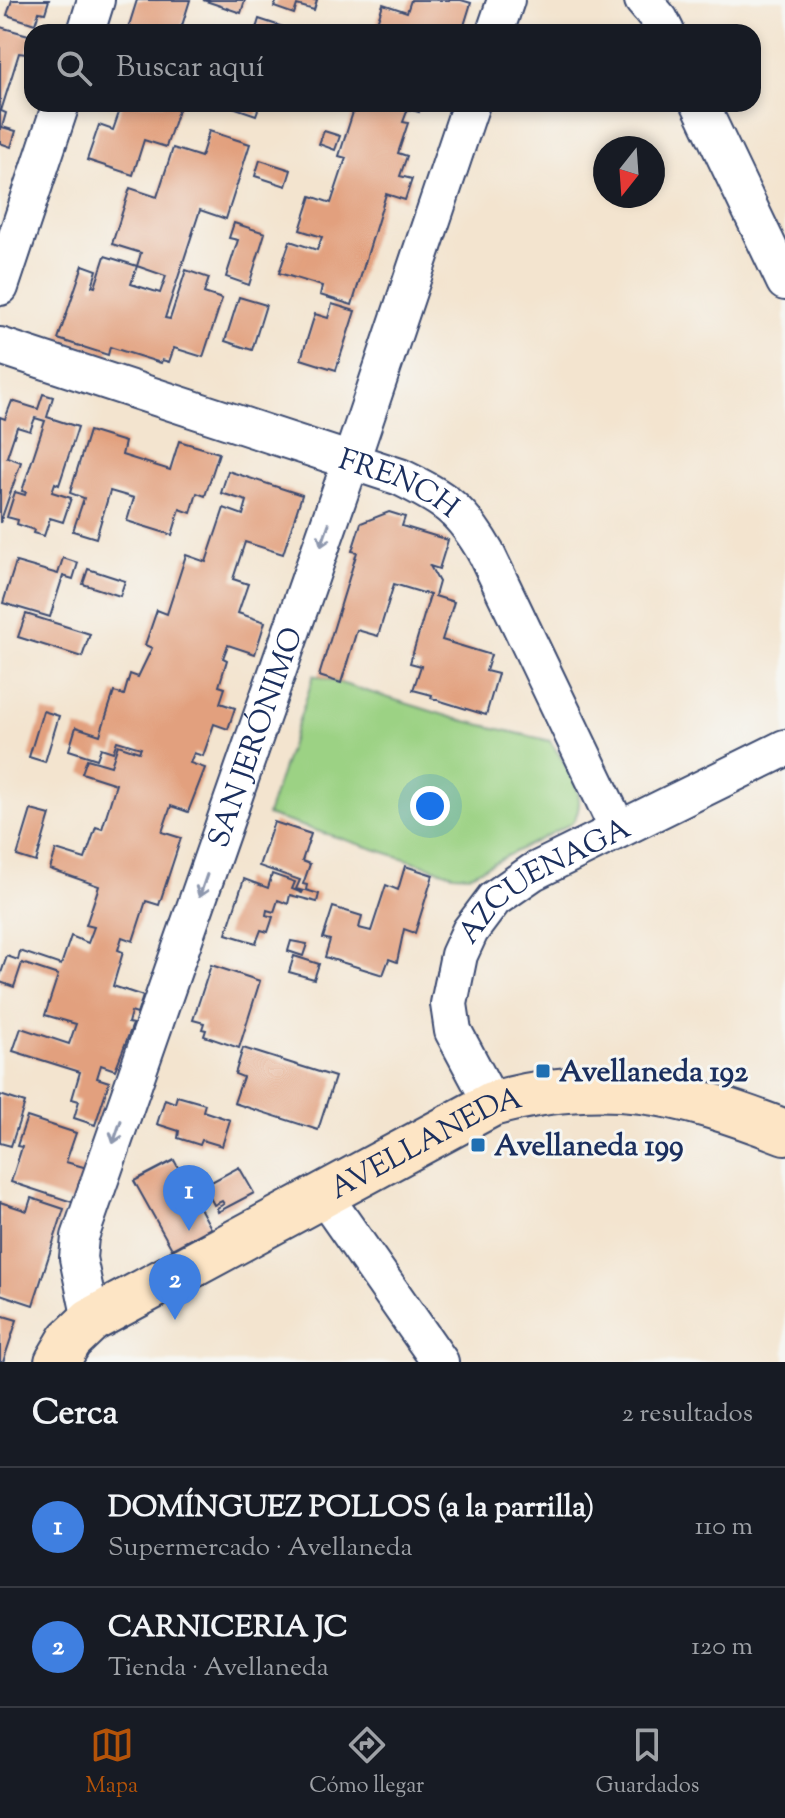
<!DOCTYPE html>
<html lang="es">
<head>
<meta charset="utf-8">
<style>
	:root { --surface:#171b24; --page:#20242c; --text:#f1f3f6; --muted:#9ea1a6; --line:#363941; --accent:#b45309 }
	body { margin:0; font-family:"Sorts Mill Goudy",serif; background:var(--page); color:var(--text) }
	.compass { position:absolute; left:593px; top:136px; width:72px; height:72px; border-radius:50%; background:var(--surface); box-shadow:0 4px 12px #0003; rotate:197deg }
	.you { position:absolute; left:430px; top:806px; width:28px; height:28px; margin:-20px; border:6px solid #fff; border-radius:50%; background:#1a73e8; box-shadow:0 0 0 12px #1a73e833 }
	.badge { display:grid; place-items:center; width:52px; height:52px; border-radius:50%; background:var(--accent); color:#fff; font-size:26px; font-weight:700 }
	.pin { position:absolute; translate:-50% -66px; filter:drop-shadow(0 2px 4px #0008) }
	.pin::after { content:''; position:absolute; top:42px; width:28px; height:24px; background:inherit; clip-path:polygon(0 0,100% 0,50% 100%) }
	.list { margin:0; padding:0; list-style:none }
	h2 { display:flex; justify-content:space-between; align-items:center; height:104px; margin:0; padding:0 32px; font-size:34px }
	h2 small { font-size:26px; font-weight:400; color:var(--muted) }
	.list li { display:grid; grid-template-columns:52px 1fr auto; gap:24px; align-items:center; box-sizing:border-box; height:120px; padding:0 32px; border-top:2px solid var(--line) }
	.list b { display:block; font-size:30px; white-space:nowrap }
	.list p { margin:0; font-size:26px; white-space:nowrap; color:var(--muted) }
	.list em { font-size:26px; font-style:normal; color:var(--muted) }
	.icon { flex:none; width:44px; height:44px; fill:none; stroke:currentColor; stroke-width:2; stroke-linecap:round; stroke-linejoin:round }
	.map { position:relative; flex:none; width:785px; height:1362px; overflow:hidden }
	.search { position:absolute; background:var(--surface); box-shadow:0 4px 12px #0003; left:24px; right:24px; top:24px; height:88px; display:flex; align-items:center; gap:20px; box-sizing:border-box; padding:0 28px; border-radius:24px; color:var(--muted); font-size:30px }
	.sheet { height:344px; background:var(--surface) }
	nav { display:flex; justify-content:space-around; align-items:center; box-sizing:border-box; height:112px; border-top:2px solid var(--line); background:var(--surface); font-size:22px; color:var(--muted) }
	nav a { display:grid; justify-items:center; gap:4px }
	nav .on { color:var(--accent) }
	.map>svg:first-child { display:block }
	.green { fill:#9cd284; stroke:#5c8071; stroke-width:2 }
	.building { fill:#e2a07e }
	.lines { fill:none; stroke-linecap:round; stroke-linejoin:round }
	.minor-casing { stroke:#3b4a6f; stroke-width:40 }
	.secondary-casing { stroke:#3b4a6f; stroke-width:48 }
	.minor { stroke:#fff; stroke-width:36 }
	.secondary { stroke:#fde5c5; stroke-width:44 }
	.oneway { stroke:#8d97ae }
	.poi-dot { fill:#1f6fb2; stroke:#f6f6f2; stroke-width:3 }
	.labels { text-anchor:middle; stroke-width:6; stroke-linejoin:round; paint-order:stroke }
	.street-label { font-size:30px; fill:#1b2f5e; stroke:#f6f6f2 }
	.poi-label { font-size:30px; font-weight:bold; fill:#1b2f5e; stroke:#f6f6f2; text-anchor:start }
</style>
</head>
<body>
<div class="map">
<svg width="785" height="1362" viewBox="0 0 785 1362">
	<rect width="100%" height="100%" fill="#f6f6f2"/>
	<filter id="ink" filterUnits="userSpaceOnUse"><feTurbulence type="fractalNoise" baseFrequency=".0125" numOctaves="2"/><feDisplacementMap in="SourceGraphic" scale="16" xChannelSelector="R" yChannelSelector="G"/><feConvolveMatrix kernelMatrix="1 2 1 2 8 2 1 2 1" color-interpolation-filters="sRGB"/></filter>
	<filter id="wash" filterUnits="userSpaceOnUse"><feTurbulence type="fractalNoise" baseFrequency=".006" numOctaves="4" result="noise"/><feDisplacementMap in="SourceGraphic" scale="32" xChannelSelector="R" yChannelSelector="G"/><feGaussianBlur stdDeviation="1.8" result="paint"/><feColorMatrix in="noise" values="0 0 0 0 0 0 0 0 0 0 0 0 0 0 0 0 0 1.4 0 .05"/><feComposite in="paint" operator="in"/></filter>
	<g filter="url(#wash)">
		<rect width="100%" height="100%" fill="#f3e4cf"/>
		<path class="green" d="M 314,675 L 457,719 L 550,741 C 565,765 592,795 572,823 L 469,875 L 453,874 L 267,815 Z"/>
		<g id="blocks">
			<g class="building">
				<polygon points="12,0 49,0 45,13 39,12 35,24 7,15"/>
				<polygon points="137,0 190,0 180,32 127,32"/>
				<polygon points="203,0 245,0 241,13"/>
				<polygon points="277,0 317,0 314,10 297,5 294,14 274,7"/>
				<polygon points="411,0 461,0 471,3 462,32 374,32 383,4 407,12"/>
				<polygon points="259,19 289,29 288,32 255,32"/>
				<polygon points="0,27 32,36 26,54 19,53 1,111 6,113 2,127 16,131 11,147 0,143"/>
				<polygon points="122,104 180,104 166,147 144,140 133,175 87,160 99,125 113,130"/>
				<polygon points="224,104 260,104 256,115"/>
				<polygon points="359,104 421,104 419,112 408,109 403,122 408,123 398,153 407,156 400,176 412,179 405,200 386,194 352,305 320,295 322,286 279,273 290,241 317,250 322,237 300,230 311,196 331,203 346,158 339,156 355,106 358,107"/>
				<polygon points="209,131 250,144 226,219 200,210 165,318 170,319 186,270 209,278 204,293 222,299 203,357 174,348 169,362 162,360 161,363 110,347 108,355 58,339 83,265 97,270 92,286 95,287 105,256 137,266 131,284 160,293 166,276 137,266 141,253 112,244 130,188 157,197 173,148 201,157"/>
				<polygon points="324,131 340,136 335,150 319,144"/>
				<polygon points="260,160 291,170 286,186 255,176"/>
				<polygon points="234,223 265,233 249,285 226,277 238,240 229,238"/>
				<polygon points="239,297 266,305 252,350 225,341"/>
				<polygon points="332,304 355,311 336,370 301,359 315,314 328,318"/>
				<polygon points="43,394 53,397 47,417 78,427 59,485 55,483 52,492 71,498 63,522 50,518 44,536 33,533 34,530 17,524 18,520 7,517 15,492 25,495 26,492 22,491 45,421 35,418 30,431 17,427 7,457 21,462 0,523 0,417 5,419 12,401 38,409"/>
				<polygon points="89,431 125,442 122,455 170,470 179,441 219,453 205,496 197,493 191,513 180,509 172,535 127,521 134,498 110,491 96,538 73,531 84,498 70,493"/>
				<polygon points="228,471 302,495 283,554 245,542 233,579 248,584 238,613 265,622 255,654 228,645 223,658 227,660 219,686 225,688 220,703 235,708 228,729 214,724 203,756 194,753 190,763 205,768 188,812 171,806 162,832 181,838 159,905 146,901 133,941 122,937 118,950 123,952 113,986 143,996 137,1014 131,1012 128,1023 133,1024 115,1070 101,1065 97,1078 109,1082 95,1125 74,1118 79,1101 72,1099 80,1072 13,1051 21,1028 69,1044 76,1024 45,1015 58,975 22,963 14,987 0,982 0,976 7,956 18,960 20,951 61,965 71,936 88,943 94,927 86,925 99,886 50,869 56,850 85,859 96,827 102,829 116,784 82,773 87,759 111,766 118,745 139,752 141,748 117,741 113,752 101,748 97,759 69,750 76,727 100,735 114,692 124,695 130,674 138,677 152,648 145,645 157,610 167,614 186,555 206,562 224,508 243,515 247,501 221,493"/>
				<polygon points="389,512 405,517 402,526 448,540 439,569 430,566 439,582 435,596 454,602 442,640 491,655 486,671 498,674 486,715 431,698 432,695 413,690 421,666 410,663 430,595 394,584 378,636 357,630 341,683 319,676 357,552 352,551 361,523"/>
				<polygon points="63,558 78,563 73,579 63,576 50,617 3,603 16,562 58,574"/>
				<polygon points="88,569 125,581 120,596 83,584"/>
				<polygon points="26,614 90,634 82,657 18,637"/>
				<polygon points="43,711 59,716 45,762 29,757"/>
				<polygon points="31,810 50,815 36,862 17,856"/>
				<polygon points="274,822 311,834 302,861 310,864 303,884 307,885 306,890 319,894 317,902 290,895 288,904 278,900 274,912 267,910 266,915 273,917 268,932 261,930 256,943 226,934 244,879 268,888 272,874 295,882 292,889 302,893 303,891 296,889 300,880 259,866"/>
				<polygon points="405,866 433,875 415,933 404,929 397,962 389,959 383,975 325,957 330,940 323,938 333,907 362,916 359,928 371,931 386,885 398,890"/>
				<polygon points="291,941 307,944 303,956 288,951"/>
				<polygon points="294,956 319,964 314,979 289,972"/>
				<polygon points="211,965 260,981 239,1048 204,1036 206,1030 202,1029 204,1023 193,1020"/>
				<polygon points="243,1048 335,1077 318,1130 234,1103 243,1077 235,1074"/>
				<polygon points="0,1095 25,1103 11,1146 0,1143"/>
				<polygon points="177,1096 205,1104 203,1111 230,1120 222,1146 202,1140 200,1145 178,1138 179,1131 157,1124 165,1099 175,1103"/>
				<polygon points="27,1117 76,1133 66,1162 87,1168 75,1203 11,1182 22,1147 17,1146"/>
				<polygon points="174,1160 188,1186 184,1188 190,1199 194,1197 211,1228 172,1249 134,1181"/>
				<polygon points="239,1167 254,1193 218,1212 217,1208 224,1204 222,1201 214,1205 204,1186"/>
				<polygon points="31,1198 64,1209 33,1305 0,1294 0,1202 27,1211"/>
				<polygon points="0,1315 17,1320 3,1362 0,1362"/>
			</g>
		</g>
	</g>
	<g filter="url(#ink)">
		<use href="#blocks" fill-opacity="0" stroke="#3b4a6f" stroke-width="2"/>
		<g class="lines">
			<g class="minor-casing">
				<g id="minor">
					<polyline points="643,0 660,20 666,32"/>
					<polyline points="86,32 96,0"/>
					<polyline points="495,32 506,0"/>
					<polyline points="700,104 785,282"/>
					<polyline points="0,287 61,104"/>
					<path id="s1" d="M 0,346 L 400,477 C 445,499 461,509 486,553 L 618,829"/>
					<path id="s2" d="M 492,1104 L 453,1031 L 449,1004 L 459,955 L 470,931 L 494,899 L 533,872 L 785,748"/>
					<polyline points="324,1196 440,1362"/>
					<path id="s3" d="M 91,1320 L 78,1258 L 80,1237 L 351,461 L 471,104"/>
				</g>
			</g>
			<g class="secondary-casing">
				<g id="secondary">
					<path id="s4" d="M 57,1362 L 70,1340 L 91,1320 L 492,1104 C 603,1073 680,1091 785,1132"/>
				</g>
			</g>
			<use href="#minor" class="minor"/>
			<use href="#secondary" class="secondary"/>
		</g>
		<defs><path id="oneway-shaft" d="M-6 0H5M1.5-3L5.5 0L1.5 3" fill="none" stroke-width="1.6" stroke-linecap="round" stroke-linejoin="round" transform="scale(2)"/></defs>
		<g class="oneway">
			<use href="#oneway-shaft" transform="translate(325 535) rotate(109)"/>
			<use href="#oneway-shaft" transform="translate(203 886) rotate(109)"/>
			<use href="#oneway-shaft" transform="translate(117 1132) rotate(109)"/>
		</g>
	</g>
	<g class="poi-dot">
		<rect x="535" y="1063" width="16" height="16" rx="4"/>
		<rect x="470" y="1137" width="16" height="16" rx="4"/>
	</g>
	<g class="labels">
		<g class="street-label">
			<text dy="10" stroke="none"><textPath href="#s1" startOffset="422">FRENCH</textPath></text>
			<text dy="10" stroke="none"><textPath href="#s3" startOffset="614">SAN JERÓNIMO</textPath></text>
			<text dy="10" stroke="none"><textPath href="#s2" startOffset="278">AZCUENAGA</textPath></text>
			<text dy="10" stroke="none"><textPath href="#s4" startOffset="434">AVELLANEDA</textPath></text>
		</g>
		<g class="poi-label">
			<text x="559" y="1081">Avellaneda 192</text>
			<text x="494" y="1155">Avellaneda 199</text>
		</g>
	</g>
</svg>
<svg class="compass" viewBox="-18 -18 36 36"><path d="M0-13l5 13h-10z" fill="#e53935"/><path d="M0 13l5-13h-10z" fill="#9ea1a6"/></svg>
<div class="you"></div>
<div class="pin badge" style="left:189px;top:1231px;background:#3f7fe0">1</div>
<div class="pin badge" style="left:175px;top:1320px;background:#3f7fe0">2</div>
<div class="search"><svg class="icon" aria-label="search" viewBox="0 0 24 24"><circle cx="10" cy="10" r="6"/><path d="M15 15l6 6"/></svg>Buscar aquí</div>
</div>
<section class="sheet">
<h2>Cerca<small>2 resultados</small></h2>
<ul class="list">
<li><span class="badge" style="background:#3f7fe0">1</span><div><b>DOMÍNGUEZ POLLOS (a la parrilla)</b><p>Supermercado · Avellaneda</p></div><em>110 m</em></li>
<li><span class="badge" style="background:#3f7fe0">2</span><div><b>CARNICERIA JC</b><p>Tienda · Avellaneda</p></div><em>120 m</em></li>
</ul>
</section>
<nav>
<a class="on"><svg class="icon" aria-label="map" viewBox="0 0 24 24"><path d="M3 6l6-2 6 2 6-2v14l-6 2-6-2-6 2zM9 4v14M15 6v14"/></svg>Mapa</a>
<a><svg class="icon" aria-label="directions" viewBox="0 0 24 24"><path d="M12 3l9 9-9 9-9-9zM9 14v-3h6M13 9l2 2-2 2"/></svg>Cómo llegar</a>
<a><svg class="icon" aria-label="saved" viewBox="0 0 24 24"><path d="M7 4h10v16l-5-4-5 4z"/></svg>Guardados</a>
</nav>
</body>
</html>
